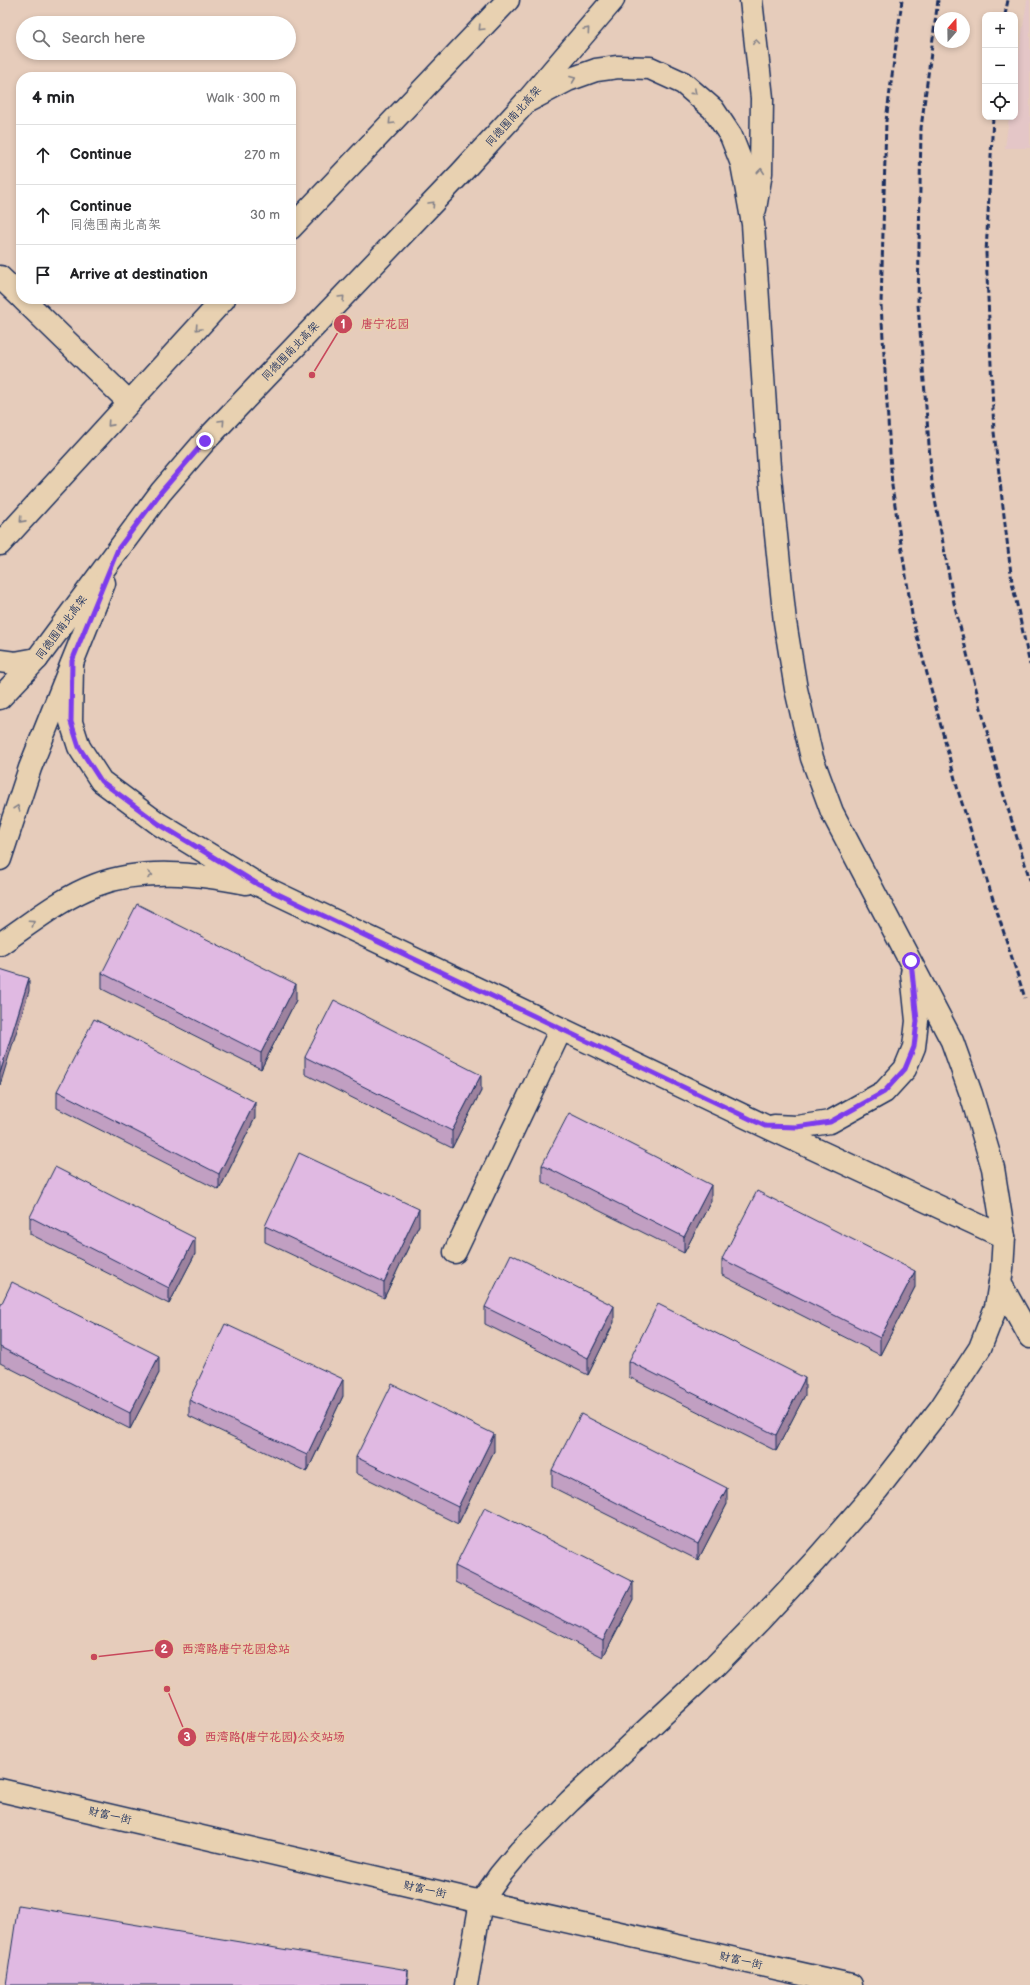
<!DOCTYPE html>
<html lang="en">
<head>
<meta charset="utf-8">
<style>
	:root { --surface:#fff; --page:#f2f2f2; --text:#202124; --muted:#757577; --line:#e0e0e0 }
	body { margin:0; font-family:"Balsamiq Sans","LXGW WenKai TC",sans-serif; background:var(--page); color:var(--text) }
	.controls { position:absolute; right:12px; top:12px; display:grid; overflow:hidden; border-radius:8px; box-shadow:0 2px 6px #0003 }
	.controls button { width:36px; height:36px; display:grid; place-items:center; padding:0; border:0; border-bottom:1px solid var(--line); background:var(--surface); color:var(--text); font:20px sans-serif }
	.compass { position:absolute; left:934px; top:12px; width:36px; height:36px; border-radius:50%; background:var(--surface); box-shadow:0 2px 6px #0003; rotate:20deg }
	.stop { position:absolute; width:12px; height:12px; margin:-9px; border:3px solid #7c3aed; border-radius:50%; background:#fff }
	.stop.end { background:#7c3aed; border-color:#fff; box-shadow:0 1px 4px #0008 }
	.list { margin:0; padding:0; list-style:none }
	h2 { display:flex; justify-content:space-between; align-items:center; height:52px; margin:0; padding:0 16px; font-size:17px }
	h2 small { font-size:13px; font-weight:400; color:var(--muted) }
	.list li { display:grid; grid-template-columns:26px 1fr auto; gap:12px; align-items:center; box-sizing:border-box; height:60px; padding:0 16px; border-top:1px solid var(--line) }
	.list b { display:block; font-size:15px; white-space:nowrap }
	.list p { margin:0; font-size:13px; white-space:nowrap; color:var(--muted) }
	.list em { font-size:13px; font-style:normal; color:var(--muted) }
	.icon { flex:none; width:22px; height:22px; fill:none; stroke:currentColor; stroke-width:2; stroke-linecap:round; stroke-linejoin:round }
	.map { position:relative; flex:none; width:1030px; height:1985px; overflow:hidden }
	.search { position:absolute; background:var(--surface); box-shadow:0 2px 6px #0003; left:16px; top:16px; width:280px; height:44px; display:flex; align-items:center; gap:10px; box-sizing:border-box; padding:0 14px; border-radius:22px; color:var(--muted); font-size:15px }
	.panel { position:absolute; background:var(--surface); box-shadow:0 2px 6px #0003; left:16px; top:72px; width:280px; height:232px; border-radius:16px }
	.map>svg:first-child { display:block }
	.built { fill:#e4c6c7 }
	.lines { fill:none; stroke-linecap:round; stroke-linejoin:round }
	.minor-casing { stroke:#1b2f5e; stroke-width:25 }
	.tertiary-casing { stroke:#1b2f5e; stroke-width:25 }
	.secondary-casing { stroke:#1b2f5e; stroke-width:25 }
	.minor { stroke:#e8d1b1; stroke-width:22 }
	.tertiary { stroke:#e8d1b1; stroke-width:22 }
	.secondary { stroke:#e8d1b1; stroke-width:22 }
	.rail { stroke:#1b2f5e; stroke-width:3; stroke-dasharray:6 3; stroke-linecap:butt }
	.wall { fill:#c19fc2; stroke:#1b2f5e }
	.shaded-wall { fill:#9d829e; stroke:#1b2f5e }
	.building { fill:#e0b9e2; stroke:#1b2f5e }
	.oneway { stroke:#828088 }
	.route { stroke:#7c3aed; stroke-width:5 }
	.labels { text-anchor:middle; stroke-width:4; stroke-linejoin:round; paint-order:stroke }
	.street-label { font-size:11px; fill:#1b2f5e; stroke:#e8d1b1 }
	.leader { fill:none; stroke:#c8485b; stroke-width:1.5 }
	.callout-dot { fill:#c8485b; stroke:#e8d1b1; stroke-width:1.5 }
	.mark-label { font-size:12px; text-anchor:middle; font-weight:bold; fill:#fff }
	.callout-label { font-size:12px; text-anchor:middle; font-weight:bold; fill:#c8485b; stroke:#e8d1b1; stroke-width:4; stroke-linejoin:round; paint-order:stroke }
</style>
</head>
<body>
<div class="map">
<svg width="1030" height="1985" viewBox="0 0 1030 1985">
	<rect width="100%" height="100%" fill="#e6ccbb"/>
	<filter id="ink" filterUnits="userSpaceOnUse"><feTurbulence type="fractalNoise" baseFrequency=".025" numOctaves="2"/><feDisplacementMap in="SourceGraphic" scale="8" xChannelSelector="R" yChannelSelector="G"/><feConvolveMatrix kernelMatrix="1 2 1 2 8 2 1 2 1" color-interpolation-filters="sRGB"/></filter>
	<g filter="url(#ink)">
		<polygon class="built" points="1027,0 1030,0 1030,148 1005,148 1009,117 1015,117 1015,80"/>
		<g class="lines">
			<g class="minor-casing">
				<g id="minor">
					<polyline points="751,0 762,98 761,173 755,209"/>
					<polyline points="0,277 21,297"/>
					<polyline points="23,299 129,402"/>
					<polyline points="72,664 71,722 79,747 101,781 159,824 259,885 765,1126 1004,1237"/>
					<path d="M 0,944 C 30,924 61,898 96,885 C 143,867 198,874 246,883"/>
					<polyline points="774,1126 797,1127 830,1122 884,1092 905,1069 914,1047 917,1021 912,973"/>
					<polyline points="455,1252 561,1029"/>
					<polyline points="1000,1283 1030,1337"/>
					<polyline points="0,1790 481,1902 851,1985"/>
					<polyline points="466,1985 481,1902 500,1875 520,1851 570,1801 715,1666 760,1620 814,1562 877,1490 940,1409 980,1348 996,1307 1002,1270 1004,1237 993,1168 971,1094 952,1041 832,812 812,758 796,689 785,622 769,467 753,224 742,164 731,136 713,109 683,83 650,68 618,67 596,70 568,80 526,102"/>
				</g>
			</g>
			<g class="tertiary-casing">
				<polyline id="tertiary" points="0,661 15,663 37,659"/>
			</g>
			<g class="secondary-casing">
				<g id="secondary">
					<polyline points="291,228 508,0"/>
					<polyline points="0,544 224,299"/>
					<polyline points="0,698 37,659 161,492 205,441 461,173 526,102 613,0"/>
					<polyline points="0,859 30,768 104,583"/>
				</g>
			</g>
			<use href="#minor" class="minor"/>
			<use href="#tertiary" class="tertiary"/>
			<use href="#secondary" class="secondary"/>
			<g class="rail">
				<polyline points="902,0 886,121 881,305 892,486 913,621 959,794 1025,998"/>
				<polyline points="938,0 921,128 918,305 932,483 954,603 1001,786 1030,880"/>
				<polyline points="1005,15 1008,0"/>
				<polyline points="993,117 986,253 994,432 1012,582 1030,665"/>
			</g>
		</g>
		<g class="wall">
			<polygon points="102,973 296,1000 261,1069 102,989"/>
			<polygon points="305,1057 481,1091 452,1148 305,1074"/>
			<polygon points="57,1091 255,1118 219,1190 57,1108"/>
			<polygon points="542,1165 711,1201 684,1253 542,1182"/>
			<polygon points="30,1217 195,1254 169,1304 30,1234"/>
			<polygon points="419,1225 384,1298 265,1242 265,1226"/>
			<polygon points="722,1259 915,1287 880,1355 722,1275"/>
			<polygon points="0,1307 159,1373 130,1429 0,1363"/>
			<polygon points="485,1307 614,1322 588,1375 485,1324"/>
			<polygon points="629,1361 805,1395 776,1451 629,1377"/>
			<polygon points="343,1396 307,1472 189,1416 189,1400"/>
			<polygon points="494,1451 458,1524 356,1473 356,1457"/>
			<polygon points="552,1470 727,1504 698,1560 552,1487"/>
			<polygon points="455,1566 633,1599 603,1657 455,1582"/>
		</g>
		<g class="shaded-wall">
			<polygon points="29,978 29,991 0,1085 0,1073"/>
			<polygon points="296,984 296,1000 261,1069 261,1053"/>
			<polygon points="481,1075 481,1091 452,1148 452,1131"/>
			<polygon points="255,1102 255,1118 219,1190 219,1174"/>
			<polygon points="711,1185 711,1201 684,1253 684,1237"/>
			<polygon points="419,1209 419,1225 384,1298 384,1282"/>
			<polygon points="195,1238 195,1254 169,1304 169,1288"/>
			<polygon points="915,1271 915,1287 880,1355 880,1338"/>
			<polygon points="614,1306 614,1322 588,1375 588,1358"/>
			<polygon points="159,1356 159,1373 130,1429 130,1413"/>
			<polygon points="805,1378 805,1395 776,1451 776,1435"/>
			<polygon points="343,1379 343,1396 307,1472 307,1455"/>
			<polygon points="494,1434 494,1451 458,1524 458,1507"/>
			<polygon points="727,1488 727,1504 698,1560 698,1544"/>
			<polygon points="633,1582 633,1599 603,1657 603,1640"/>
			<polygon points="408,1970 408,1985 406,1985"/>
		</g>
		<g class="building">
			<polygon points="137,904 296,984 261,1053 102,973"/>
			<polygon points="0,969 29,978 0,1073"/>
			<polygon points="334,1000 481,1075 452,1131 305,1057"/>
			<polygon points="94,1019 255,1102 219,1174 57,1091"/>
			<polygon points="569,1113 711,1185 684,1237 542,1165"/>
			<polygon points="299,1153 419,1209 384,1282 265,1226"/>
			<polygon points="55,1167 195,1238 169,1288 30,1217"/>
			<polygon points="757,1191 915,1271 880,1338 722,1259"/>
			<polygon points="511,1254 614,1306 588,1358 485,1307"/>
			<polygon points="12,1282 159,1356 130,1413 0,1347 0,1307"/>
			<polygon points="658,1304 805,1378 776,1435 629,1361"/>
			<polygon points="225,1324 343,1379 307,1455 189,1400"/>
			<polygon points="392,1384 494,1434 458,1507 356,1457"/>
			<polygon points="581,1414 727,1488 698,1544 552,1470"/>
			<polygon points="485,1507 633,1582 603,1640 455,1566"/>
			<polygon points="18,1905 408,1970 406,1985 6,1985"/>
		</g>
		<defs><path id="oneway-chevron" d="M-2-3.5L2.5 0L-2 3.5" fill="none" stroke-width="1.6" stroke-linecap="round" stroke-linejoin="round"/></defs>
		<g class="oneway">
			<use href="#oneway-chevron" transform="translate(481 28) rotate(134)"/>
			<use href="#oneway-chevron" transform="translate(587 30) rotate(-49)"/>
			<use href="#oneway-chevron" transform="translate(756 42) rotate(-97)"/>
			<use href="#oneway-chevron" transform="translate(573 79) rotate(-21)"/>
			<use href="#oneway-chevron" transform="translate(694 92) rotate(41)"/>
			<use href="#oneway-chevron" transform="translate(391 122) rotate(134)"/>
			<use href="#oneway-chevron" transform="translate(761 171) rotate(-84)"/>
			<use href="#oneway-chevron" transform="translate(432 204) rotate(-47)"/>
			<use href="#oneway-chevron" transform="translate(342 298) rotate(-45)"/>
			<use href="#oneway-chevron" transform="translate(198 328) rotate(133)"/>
			<use href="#oneway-chevron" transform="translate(222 422) rotate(-47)"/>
			<use href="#oneway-chevron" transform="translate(110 424) rotate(132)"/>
			<use href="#oneway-chevron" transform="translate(22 520) rotate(132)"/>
			<use href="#oneway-chevron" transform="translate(17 808) rotate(-71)"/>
			<use href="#oneway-chevron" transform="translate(150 875) rotate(1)"/>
			<use href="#oneway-chevron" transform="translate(32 923) rotate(-34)"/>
		</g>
	</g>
	<g class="lines" filter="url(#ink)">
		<polyline class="route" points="205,441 161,492 118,549 72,661 71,722 79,747 101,781 159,824 259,885 765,1126 797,1127 830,1122 884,1092 905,1069 914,1047 917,1021 911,961"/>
	</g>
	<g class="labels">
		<g class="street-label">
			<text transform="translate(513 116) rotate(-48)" y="4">同德围南北高架</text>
			<text transform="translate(290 351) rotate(-46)" y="4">同德围南北高架</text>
			<text transform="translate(61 627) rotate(-53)" y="4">同德围南北高架</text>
			<text transform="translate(110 1815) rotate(13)" y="4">财富一街</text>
			<text transform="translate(425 1889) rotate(13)" y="4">财富一街</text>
			<text transform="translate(741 1960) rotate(13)" y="4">财富一街</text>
		</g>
	</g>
	<path class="leader" d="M312 375L343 324M94 1657L164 1649M167 1689L187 1737"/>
	<g class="callout-dot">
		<circle cx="312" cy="375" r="4"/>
		<circle cx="94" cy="1657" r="4"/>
		<circle cx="167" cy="1689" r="4"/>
		<circle cx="343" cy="324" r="10"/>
		<circle cx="164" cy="1649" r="10"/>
		<circle cx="187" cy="1737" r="10"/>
	</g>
	<g class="mark-label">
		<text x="343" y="328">1</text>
		<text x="164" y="1653">2</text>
		<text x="187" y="1741">3</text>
	</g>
	<g class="callout-label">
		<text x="385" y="328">唐宁花园</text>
		<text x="236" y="1653">西湾路唐宁花园总站</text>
		<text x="275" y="1741">西湾路(唐宁花园)公交站场</text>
	</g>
</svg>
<div class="controls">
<button>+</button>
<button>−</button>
<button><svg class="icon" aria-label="locate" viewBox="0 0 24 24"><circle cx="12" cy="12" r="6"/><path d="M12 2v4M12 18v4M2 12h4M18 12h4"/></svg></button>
</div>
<svg class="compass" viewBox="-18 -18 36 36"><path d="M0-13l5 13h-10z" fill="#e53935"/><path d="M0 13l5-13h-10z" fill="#757577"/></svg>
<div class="stop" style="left:911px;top:961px"></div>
<div class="stop end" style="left:205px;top:441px"></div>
<div class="search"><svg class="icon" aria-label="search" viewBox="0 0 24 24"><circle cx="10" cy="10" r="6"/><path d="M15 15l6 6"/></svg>Search here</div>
<section class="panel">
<h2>4 min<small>Walk · 300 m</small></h2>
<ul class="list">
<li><svg class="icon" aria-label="ahead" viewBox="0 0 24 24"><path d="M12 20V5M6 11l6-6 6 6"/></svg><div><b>Continue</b></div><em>270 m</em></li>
<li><svg class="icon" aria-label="ahead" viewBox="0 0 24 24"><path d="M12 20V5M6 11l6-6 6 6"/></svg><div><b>Continue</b><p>同德围南北高架</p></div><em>30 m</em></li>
<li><svg class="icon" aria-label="arrive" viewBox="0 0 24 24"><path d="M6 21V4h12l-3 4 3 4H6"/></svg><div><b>Arrive at destination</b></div></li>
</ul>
</section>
</div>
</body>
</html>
